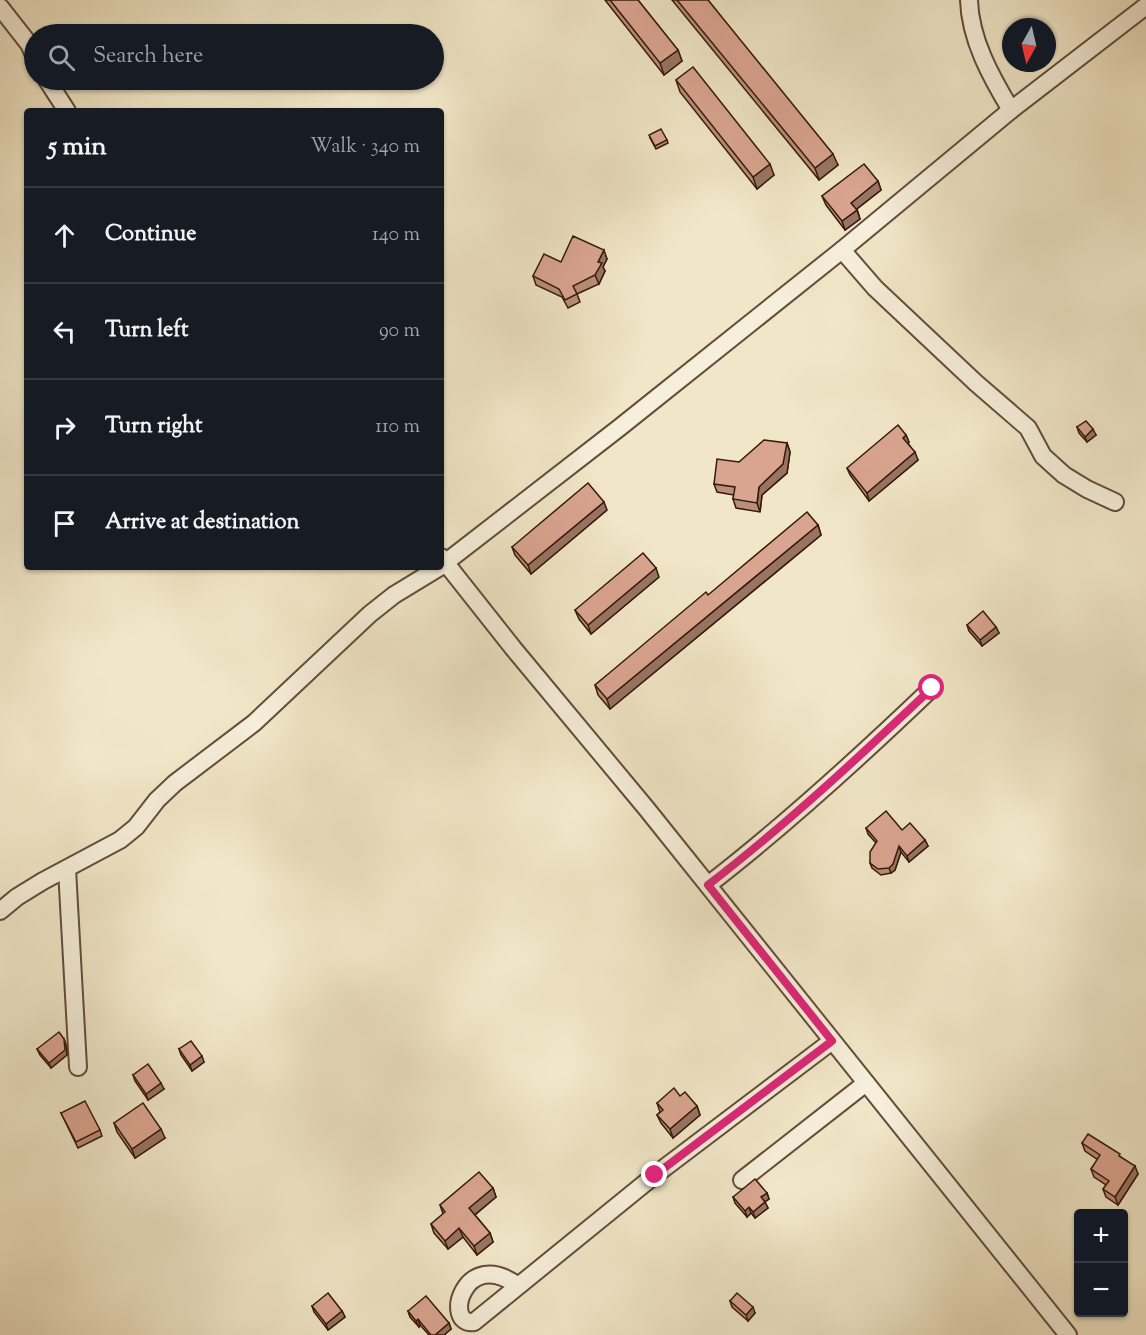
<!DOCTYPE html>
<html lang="en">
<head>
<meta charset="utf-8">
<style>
	:root { --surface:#171b24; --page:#242831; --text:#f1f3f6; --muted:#9ea1a6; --line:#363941 }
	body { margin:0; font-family:"Sorts Mill Goudy",serif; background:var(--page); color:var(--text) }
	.controls { position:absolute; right:18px; bottom:18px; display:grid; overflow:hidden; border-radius:6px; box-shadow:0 2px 4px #0004 }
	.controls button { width:54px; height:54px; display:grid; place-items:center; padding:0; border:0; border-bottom:2px solid var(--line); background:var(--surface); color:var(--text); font:30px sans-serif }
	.compass { position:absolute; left:1002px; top:18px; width:54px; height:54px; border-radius:50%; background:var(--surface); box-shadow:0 2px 4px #0004; rotate:188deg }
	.stop { position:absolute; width:18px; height:18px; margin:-14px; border:4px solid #db2777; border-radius:50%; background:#fff }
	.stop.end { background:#db2777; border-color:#fff; box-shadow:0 2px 6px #0008 }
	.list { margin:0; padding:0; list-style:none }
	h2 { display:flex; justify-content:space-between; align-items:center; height:78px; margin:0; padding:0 24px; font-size:26px }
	h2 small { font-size:20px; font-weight:400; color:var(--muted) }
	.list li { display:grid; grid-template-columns:39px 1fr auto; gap:18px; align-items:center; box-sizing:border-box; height:96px; padding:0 24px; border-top:2px solid var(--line) }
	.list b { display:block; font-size:22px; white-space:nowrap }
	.list em { font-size:20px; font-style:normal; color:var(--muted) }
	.icon { flex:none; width:33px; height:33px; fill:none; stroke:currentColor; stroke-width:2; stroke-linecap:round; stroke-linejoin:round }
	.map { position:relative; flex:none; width:1146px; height:1335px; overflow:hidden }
	.search { position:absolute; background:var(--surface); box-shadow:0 2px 4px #0004; left:24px; top:24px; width:420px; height:66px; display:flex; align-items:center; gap:15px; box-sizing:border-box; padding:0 21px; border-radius:33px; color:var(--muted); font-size:22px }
	.panel { position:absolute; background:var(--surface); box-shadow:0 2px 4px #0004; left:24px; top:108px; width:420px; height:462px; border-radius:6px }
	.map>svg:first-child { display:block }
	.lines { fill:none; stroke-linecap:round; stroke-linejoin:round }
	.street-casing { stroke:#634d3a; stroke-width:20 }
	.street { stroke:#f6efdb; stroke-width:16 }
	.wall { fill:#bb8e7c; stroke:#341a0a; stroke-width:1.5 }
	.shaded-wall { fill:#997465; stroke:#341a0a; stroke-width:1.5 }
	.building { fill:#daa590; stroke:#341a0a; stroke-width:1.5 }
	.route { stroke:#db2777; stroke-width:8 }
</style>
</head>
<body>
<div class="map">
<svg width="1146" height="1335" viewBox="0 0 1146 1335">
	<rect width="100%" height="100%" fill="#f1e7c8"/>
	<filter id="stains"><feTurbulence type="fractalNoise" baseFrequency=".00333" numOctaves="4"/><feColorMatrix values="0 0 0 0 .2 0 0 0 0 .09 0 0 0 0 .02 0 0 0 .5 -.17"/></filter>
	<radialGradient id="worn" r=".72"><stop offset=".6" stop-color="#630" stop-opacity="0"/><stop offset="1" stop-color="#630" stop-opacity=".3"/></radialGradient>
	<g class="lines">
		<g class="street-casing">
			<g id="street">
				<path d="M 969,0 C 970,39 991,77 1011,110"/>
				<polyline points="0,7 29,44 34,55"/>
				<polyline points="47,80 67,111"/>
				<polyline points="842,250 875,288 976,383 1028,428 1043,456 1064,475 1087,489 1115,502"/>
				<polyline points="441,557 513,648 646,808 1068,1335"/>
				<polyline points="441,566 619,428 842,250 1011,110 1146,6"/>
				<polyline points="67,869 78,1067"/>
				<path d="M 708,885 C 787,824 860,757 932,688"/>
				<polyline points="0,911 17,897 43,881 120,840 136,827 157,800 175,783 254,723 370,614 394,595 440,567"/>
				<polyline points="742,1180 866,1083"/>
				<path d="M 518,1286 C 464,1245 442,1327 474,1322 L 655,1175 L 832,1041"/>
			</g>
		</g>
		<use href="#street" class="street"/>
	</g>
	<g class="wall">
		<polygon points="605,0 638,0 678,50 682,61 664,75"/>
		<polygon points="672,0 708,0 838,165 819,180"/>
		<polygon points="676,80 774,175 757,189 680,92"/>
		<polygon points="650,138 667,140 668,143 656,149"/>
		<polygon points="878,181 881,190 857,209 860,219 845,230 826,205 822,196"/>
		<polygon points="607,259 603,267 605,271 599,284 577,294 580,302 568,308 562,297 536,285 533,276 561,262"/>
		<polygon points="1077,427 1096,435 1087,442 1079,433"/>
		<polygon points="906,435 909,442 908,443 918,460 869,501 850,475 847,468"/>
		<polygon points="787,443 790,452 787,473 762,495 760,512 736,508 733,499 734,495 717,492 714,484 739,462"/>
		<polygon points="607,510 531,574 515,555 512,547"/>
		<polygon points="818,525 821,535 610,709 598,695 595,685 708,595"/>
		<polygon points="659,577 591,634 579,619 575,610"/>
		<polygon points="967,625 996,627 999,633 982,646 969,631"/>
		<polygon points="866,828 902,830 925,840 928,846 909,862 901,852 895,870 891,873 881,875 872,868 870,863 876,843 868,834"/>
		<polygon points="64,1039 66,1045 67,1055 51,1068 40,1055 37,1049"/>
		<polygon points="179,1049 204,1062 192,1071 181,1055"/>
		<polygon points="133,1075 164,1089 148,1100 135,1081"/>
		<polygon points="680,1096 697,1106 700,1115 673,1138 661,1123 657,1115 660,1112 657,1103"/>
		<polygon points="61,1113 100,1130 102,1136 78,1148"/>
		<polygon points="114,1123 165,1138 135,1158 117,1132"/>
		<polygon points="1082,1143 1121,1157 1138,1174 1118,1205 1106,1197 1103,1189 1106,1185 1094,1177 1091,1169 1098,1160 1085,1151"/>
		<polygon points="493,1188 496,1197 475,1215 490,1233 493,1242 477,1255 463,1237 448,1249 434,1233 431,1224 443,1214 440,1205"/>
		<polygon points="767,1193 769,1199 765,1202 768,1208 755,1218 751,1213 747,1217 735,1203 733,1197"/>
		<polygon points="730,1301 755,1313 748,1321 732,1307"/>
		<polygon points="312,1306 342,1311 345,1317 328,1330 314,1312"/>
		<polygon points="408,1311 449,1323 451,1329 444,1335 429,1335 420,1325 419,1327 410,1317"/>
	</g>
	<g class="shaded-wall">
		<polygon points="678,50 682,61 664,75 660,63"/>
		<polygon points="833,154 838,165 819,180 815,168"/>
		<polygon points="770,164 774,175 757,189 753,177"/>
		<polygon points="878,181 881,190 854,211 851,203"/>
		<polygon points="857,210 860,219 845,230 842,221"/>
		<polygon points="604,250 607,259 603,267 605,271 599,284 595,275 598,262"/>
		<polygon points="1093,429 1096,435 1087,442 1085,437"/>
		<polygon points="906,435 909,442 906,445 903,438"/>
		<polygon points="787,443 790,452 787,473 762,495 760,512 757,503 759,487"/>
		<polygon points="915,452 918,460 869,501 867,493"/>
		<polygon points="604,502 607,510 531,574 528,565"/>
		<polygon points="818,525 821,535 610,709 607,699"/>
		<polygon points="656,568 659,577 591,634 588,625"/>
		<polygon points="996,627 999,633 982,646 980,640"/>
		<polygon points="925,840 928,846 909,862 907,856"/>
		<polygon points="899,846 901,852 895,870 891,873 889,868"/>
		<polygon points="64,1039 66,1045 67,1055 51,1068 49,1063"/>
		<polygon points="202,1056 204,1062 192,1071 190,1065"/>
		<polygon points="161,1083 164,1089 148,1100 146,1094"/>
		<polygon points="697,1106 700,1115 673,1138 670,1129"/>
		<polygon points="161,1129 165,1138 135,1158 132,1149"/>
		<polygon points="1135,1166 1138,1174 1118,1205 1115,1197"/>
		<polygon points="493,1188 496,1197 472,1217 469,1208"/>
		<polygon points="767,1193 769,1199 763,1203 761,1197"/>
		<polygon points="765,1202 768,1208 755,1218 753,1212"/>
		<polygon points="749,1207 751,1213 747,1217 745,1211"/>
		<polygon points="459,1228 463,1237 448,1249 445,1241"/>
		<polygon points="490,1233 493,1242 477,1255 474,1246"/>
		<polygon points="753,1307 755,1313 748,1321 746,1315"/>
		<polygon points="342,1311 345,1317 328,1330 326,1324"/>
		<polygon points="418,1319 420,1325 419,1327 416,1321"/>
		<polygon points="449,1323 451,1329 444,1335 435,1335"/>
	</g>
	<g class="building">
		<polygon points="610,0 638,0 678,50 660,63"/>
		<polygon points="677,0 708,0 833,154 815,168"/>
		<polygon points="693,67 770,164 753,177 676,80"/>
		<polygon points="661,129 667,140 655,146 649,135"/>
		<polygon points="864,164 878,181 851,203 857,210 842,221 822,196"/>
		<polygon points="573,236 604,250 598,262 602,263 595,275 573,286 577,294 565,300 559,289 533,276 544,254 561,262"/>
		<polygon points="1086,421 1093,429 1085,437 1077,427"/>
		<polygon points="898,425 906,435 903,438 915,452 867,493 847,468"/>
		<polygon points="764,440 787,443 783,464 759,487 757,503 733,499 735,487 714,484 717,459 739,462"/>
		<polygon points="588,483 604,502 528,565 512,547"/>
		<polygon points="807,512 818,525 607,699 595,685 706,592 708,595"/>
		<polygon points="643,553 656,568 588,625 575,610"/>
		<polygon points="983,611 996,627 980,640 967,625"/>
		<polygon points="886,811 902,830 910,823 925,840 907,856 899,846 893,864 889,868 878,869 870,863 870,852 877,841 866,828"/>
		<polygon points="59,1032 64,1039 65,1050 49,1063 37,1049"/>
		<polygon points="191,1041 202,1056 190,1065 179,1049"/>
		<polygon points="148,1064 161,1083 146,1094 133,1075"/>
		<polygon points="674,1088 680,1096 685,1092 697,1106 670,1129 657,1115 663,1110 657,1103"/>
		<polygon points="85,1101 100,1130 76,1142 61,1113"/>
		<polygon points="143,1103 161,1129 132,1149 114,1123"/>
		<polygon points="1088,1134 1120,1154 1119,1156 1135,1166 1115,1197 1103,1189 1109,1181 1091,1169 1100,1155 1082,1143"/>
		<polygon points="479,1172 493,1188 469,1208 490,1233 474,1246 459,1228 445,1241 431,1224 445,1212 440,1205"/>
		<polygon points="755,1179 767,1193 761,1197 765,1202 753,1212 749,1207 745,1211 733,1197"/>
		<polygon points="328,1293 342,1311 326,1324 312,1306"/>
		<polygon points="737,1293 753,1307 746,1315 730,1301"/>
		<polygon points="426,1296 449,1323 435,1335 431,1335 418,1319 416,1321 408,1311"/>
	</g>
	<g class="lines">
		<path class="route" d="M 655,1175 L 832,1041 L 708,885 C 787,824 859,757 932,688"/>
	</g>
	<rect width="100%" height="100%" filter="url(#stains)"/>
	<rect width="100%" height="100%" fill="url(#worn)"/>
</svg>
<div class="controls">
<button>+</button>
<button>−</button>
</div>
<svg class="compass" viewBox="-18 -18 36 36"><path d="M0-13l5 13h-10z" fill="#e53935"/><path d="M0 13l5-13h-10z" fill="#9ea1a6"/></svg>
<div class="stop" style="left:932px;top:688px"></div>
<div class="stop end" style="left:655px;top:1175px"></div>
<div class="search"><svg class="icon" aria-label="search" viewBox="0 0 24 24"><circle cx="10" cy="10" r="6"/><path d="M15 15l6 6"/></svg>Search here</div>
<section class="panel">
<h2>5 min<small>Walk · 340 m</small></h2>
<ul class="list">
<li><svg class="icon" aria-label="ahead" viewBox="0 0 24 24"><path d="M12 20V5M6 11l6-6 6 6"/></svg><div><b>Continue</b></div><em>140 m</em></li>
<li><svg class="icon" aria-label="left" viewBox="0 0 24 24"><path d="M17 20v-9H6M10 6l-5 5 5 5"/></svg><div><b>Turn left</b></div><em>90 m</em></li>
<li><svg class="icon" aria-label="right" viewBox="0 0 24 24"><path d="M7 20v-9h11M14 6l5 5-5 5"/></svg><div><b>Turn right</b></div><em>110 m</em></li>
<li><svg class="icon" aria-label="arrive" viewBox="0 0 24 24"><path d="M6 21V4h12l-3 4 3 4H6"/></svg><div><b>Arrive at destination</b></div></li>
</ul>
</section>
</div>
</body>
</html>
